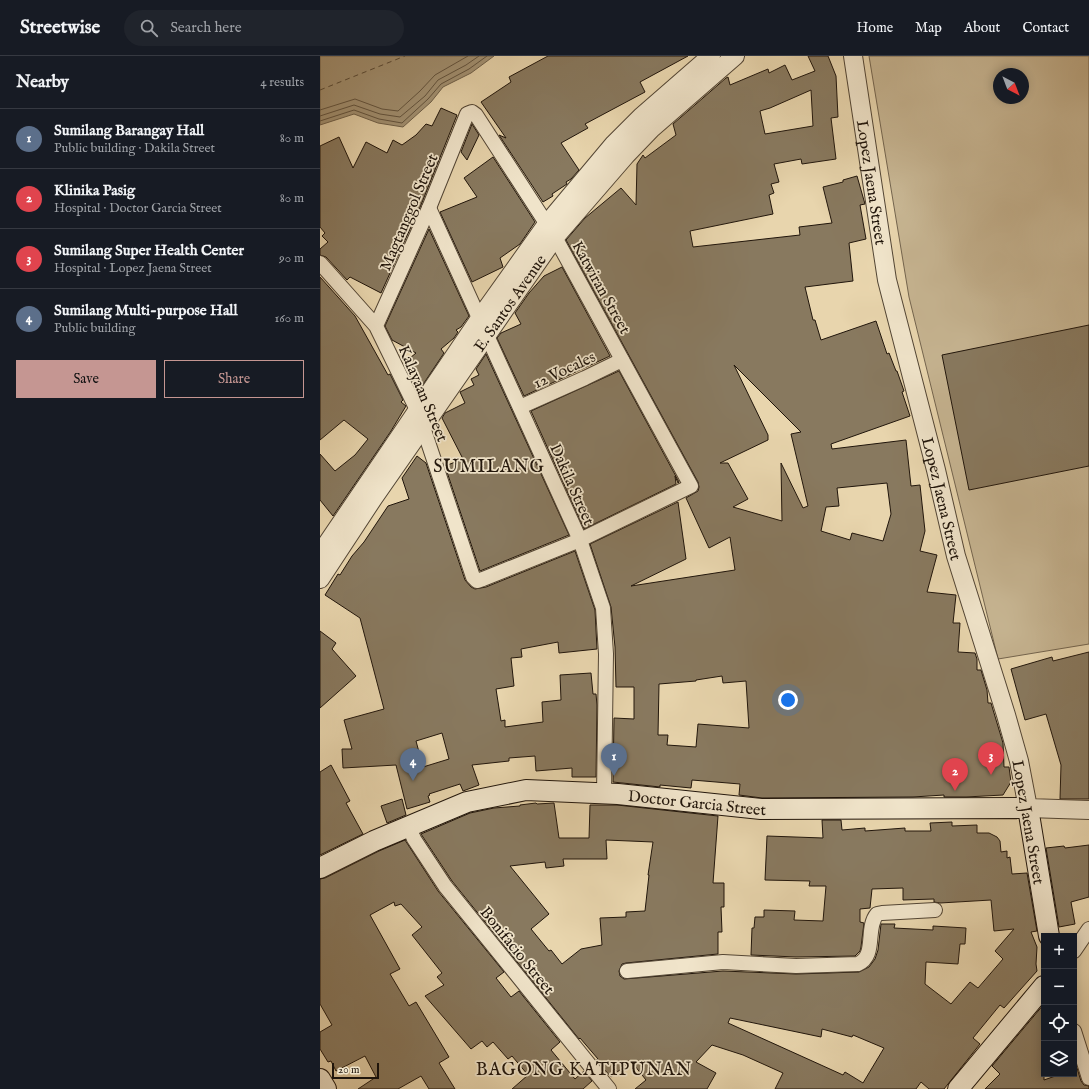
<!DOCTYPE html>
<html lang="en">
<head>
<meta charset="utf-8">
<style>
	:root { --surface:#171b24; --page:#20242c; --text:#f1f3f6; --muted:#9ea1a6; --line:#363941; --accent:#c59692 }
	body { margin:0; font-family:"IM FELL English",serif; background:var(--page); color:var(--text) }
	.controls { position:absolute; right:12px; bottom:12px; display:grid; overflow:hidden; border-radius:0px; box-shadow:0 2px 10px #0003 }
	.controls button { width:36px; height:36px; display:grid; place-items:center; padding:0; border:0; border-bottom:1px solid var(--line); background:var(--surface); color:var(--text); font:20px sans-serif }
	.compass { position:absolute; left:673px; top:12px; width:36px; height:36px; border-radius:50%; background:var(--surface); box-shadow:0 2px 10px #0003; rotate:138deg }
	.scale { position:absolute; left:12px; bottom:10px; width:47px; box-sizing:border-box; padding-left:4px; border:2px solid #20150b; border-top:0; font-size:11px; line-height:14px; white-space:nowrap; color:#20150b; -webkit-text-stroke:3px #f0e4ca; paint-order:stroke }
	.you { position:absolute; left:468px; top:644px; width:14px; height:14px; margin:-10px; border:3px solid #fff; border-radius:50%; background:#1a73e8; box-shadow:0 0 0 6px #1a73e833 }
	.badge { display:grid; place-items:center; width:26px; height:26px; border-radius:50%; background:var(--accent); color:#fff; font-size:13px; font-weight:700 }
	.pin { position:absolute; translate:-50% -33px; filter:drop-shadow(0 1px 2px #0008) }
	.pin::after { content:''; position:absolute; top:21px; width:14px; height:12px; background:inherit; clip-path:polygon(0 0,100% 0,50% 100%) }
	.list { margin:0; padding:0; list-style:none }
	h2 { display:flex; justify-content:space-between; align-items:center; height:52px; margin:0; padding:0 16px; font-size:17px }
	h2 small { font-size:13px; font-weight:400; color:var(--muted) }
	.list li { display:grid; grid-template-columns:26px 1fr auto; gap:12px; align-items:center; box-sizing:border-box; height:60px; padding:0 16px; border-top:1px solid var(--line) }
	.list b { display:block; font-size:15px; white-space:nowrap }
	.list p { margin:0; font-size:13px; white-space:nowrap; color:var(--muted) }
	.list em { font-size:13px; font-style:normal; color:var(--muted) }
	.actions { display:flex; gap:8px; padding:12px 16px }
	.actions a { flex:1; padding:9px 0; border:1px solid var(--accent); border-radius:0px; text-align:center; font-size:14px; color:var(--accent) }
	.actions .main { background:var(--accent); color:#111 }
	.icon { flex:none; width:22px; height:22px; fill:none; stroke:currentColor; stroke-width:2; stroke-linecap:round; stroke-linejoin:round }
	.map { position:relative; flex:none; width:769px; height:1033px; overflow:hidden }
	header { display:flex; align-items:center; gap:24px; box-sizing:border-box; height:56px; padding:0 20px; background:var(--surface); border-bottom:1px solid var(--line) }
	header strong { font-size:19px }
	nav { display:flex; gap:22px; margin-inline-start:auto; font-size:14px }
	.search { width:280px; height:36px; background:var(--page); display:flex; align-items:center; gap:10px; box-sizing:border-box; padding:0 14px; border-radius:22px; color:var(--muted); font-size:15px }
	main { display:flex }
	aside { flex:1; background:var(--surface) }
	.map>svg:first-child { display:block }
	.green { fill:#c6b491; stroke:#73644e; fill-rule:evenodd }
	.water { fill:#a49476; stroke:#6f614b }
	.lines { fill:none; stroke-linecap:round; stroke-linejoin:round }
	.shore { stroke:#625440; stroke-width:1 }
	.ferry { stroke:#554836; stroke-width:1; stroke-dasharray:5 4; stroke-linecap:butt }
	.building { fill:#88795f; stroke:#20150b; fill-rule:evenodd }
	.minor-casing { stroke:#524534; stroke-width:16 }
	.tertiary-casing { stroke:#524534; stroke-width:20 }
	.secondary-casing { stroke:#20150b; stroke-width:22 }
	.minor { stroke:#f0e4ca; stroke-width:14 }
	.tertiary { stroke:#f0e4ca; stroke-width:18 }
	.secondary { stroke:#f0e4ca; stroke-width:20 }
	.labels { text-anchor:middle; stroke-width:3.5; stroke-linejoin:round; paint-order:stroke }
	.street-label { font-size:16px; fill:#20150b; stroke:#f0e4ca }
	.quarter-label { font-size:18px; letter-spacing:1px; fill:#20150b; stroke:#f0e4ca }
</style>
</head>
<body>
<header>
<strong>Streetwise</strong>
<div class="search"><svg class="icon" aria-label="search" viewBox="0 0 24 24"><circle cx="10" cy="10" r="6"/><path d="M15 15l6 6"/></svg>Search here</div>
<nav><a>Home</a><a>Map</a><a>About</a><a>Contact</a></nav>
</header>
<main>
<aside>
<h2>Nearby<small>4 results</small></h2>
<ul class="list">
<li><span class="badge" style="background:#5c6f8a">1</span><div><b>Sumilang Barangay Hall</b><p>Public building · Dakila Street</p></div><em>80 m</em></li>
<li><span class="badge" style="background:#e0444e">2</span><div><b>Klinika Pasig</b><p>Hospital · Doctor Garcia Street</p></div><em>80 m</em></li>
<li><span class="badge" style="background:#e0444e">3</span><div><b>Sumilang Super Health Center</b><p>Hospital · Lopez Jaena Street</p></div><em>90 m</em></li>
<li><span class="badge" style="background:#5c6f8a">4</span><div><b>Sumilang Multi-purpose Hall</b><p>Public building</p></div><em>160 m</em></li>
</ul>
<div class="actions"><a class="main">Save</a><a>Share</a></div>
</aside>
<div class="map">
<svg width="769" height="1033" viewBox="0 0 769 1033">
	<rect width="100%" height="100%" fill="#e8d5ad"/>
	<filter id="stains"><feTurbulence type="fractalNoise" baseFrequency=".005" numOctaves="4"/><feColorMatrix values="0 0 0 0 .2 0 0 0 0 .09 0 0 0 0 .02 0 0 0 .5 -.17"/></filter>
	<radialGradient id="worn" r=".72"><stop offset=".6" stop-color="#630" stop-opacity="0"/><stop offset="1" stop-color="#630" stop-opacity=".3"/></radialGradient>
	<path class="green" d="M 549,0 L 769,0 L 769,588 L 678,603 L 589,241 ZM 679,18 L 703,18 L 703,42 L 679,42 Z"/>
	<polygon class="water" points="0,0 174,0 151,17 123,31 111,46 83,71 58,67 34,58 0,69"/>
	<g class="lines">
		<g class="shore">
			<polyline points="0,54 35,43 62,53 78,55 100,35 115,19 148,0"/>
			<polyline points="0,60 34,49 60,58 80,61 105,40 118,24 146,9 159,0"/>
			<polyline points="0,65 34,54 59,63 82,67 108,43 121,28 149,13 167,0"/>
		</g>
		<polyline class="ferry" points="0,34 85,0"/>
	</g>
	<g class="building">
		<polygon points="228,0 368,0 320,26 325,36 265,68 268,72 241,87 259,114 251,123 246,126 247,128 232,138 233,140 223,146 179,79 186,82 161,46 191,26 189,21"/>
		<path d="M 488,0 L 508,0 L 516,20 L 518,61 L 511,62 L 516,103 L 482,108 L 481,103 L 454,108 L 459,126 L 451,128 L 454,137 L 449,139 L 453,158 L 370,175 L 373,191 L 480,179 L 479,171 L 512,167 L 503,131 L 523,126 L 523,124 L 537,120 L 545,148 L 540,149 L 546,183 L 529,187 L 533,225 L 485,231 L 493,264 L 495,264 L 501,284 L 556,265 L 567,298 L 569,297 L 576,315 L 577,315 L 584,335 L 582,336 L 590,360 L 511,388 L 512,393 L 586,384 L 591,430 L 600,429 L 605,475 L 600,495 L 617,499 L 607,536 L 636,539 L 633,567 L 640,567 L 638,596 L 655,597 L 657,603 L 657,614 L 661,614 L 667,634 L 668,647 L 671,647 L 683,687 L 684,711 L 689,711 L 691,726 L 683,739 L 646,741 L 624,741 L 624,739 L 593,741 L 442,742 L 419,739 L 420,728 L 372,724 L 371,732 L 340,729 L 340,731 L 293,726 L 294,662 L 314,663 L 314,631 L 296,631 L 295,591 L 291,551 L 270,488 L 358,446 L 366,503 L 311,530 L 415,514 L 410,481 L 389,492 L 366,442 L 378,435 L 379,431 L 378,426 L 246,184 L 265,162 L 301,132 L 316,149 L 317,108 L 323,99 L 325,102 L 356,79 L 353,68 L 406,22 L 408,21 L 410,29 L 448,13 L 449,17 L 465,9 L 472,24 L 495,15 ZM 491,34 L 493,70 L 445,78 L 440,55 L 450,52 ZM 414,309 L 481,376 L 471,378 L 488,450 L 483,452 L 461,407 L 462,465 L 413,451 L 428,443 L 408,407 L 400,407 L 448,384 L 448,379 ZM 567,427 L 571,458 L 563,485 L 532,477 L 530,484 L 501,475 L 506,451 L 519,450 L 517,432 ZM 402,620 L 403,627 L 426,625 L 429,672 L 378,668 L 376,691 L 347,689 L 348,679 L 338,679 L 339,628 L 376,625 L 376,624 Z"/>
		<polygon points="121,52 137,59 101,149 61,237 30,221 27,224 6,201 0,199 0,193 8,186 2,180 5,177 0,171 0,90 19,81 33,112 46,86 67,97 73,84 82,89 96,79 106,68 112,70"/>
		<polygon points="152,68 159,79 147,104 141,96"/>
		<polygon points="173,101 215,166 200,188 180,202 183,211 152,226 120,156 157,141 144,122"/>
		<polygon points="109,173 149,260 141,271 136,274 138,276 134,282 121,293 124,297 102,330 97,334 84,307 96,297 72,284 65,270"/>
		<polygon points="242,211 290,300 204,340 177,282 181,277 201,268 195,257 209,237 224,220"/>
		<polygon points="0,221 35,260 68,319 70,318 83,344 81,346 86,350 71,375 13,460 0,444 0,398 15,415 35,399 48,383 24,364 0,384"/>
		<polygon points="769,269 769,410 649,434 622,299"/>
		<polygon points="166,298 249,479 160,515 125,410 143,403 122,362 125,357 145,347 140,336 154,329 151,323 159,319 156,313"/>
		<polygon points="299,315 359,426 358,427 355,420 356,428 264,473 211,355"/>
		<path d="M 97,400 L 106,407 L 145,524 L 151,531 L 155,533 L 166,531 L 255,495 L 275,554 L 277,593 L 239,597 L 238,586 L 201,593 L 202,601 L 191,602 L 194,630 L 176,633 L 181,665 L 185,664 L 185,671 L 223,666 L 222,646 L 241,644 L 240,619 L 271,617 L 273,638 L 276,638 L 277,649 L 276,721 L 252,721 L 252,712 L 216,715 L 215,700 L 189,702 L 189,705 L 152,709 L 159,729 L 143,735 L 140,728 L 109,738 L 110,739 L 108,740 L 110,746 L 87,753 L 76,709 L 23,712 L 22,693 L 32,693 L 24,664 L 64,653 L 40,562 L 5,539 L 18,518 L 20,519 L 32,500 L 44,486 L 68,450 L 89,443 L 82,422 ZM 122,677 L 129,703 L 103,711 L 96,685 Z"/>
		<polygon points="0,575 16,587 12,593 36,620 0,652"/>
		<polygon points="769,596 769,743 740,743 741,709 726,658 705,664 691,613 732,601 733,605"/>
		<polygon points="11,709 30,745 26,747 43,778 0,799 0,716"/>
		<polygon points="82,743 86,759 67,767 61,750"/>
		<path d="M 216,747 L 217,748 L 234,747 L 239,782 L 269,782 L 270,749 L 297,749 L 398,760 L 393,827 L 404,827 L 404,851 L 401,851 L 402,876 L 398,876 L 398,898 L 306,907 L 302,908 L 299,915 L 300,920 L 304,923 L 403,915 L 476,918 L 539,916 L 549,911 L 555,903 L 558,894 L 561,868 L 575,868 L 574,872 L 613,874 L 613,870 L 646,872 L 645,888 L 640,888 L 638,908 L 606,906 L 605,928 L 631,948 L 650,926 L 658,932 L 683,903 L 675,895 L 694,873 L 674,875 L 671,844 L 620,847 L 614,846 L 614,843 L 583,844 L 583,832 L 552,833 L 550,852 L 540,853 L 540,866 L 544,867 L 541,891 L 540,895 L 535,900 L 476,901 L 431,899 L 432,872 L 434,872 L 435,861 L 444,861 L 444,854 L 475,855 L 474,864 L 503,865 L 506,830 L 489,830 L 490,825 L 445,824 L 447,780 L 503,782 L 502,764 L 521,764 L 522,774 L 545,772 L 545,775 L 585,772 L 585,775 L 611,775 L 610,767 L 632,766 L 632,770 L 657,769 L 657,777 L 669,777 L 677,781 L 680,785 L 681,796 L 687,795 L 687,802 L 690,801 L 692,818 L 707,817 L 717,875 L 711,876 L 717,891 L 716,908 L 717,915 L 684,952 L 680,949 L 653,982 L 660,988 L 624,1033 L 609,1033 L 601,1026 L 596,1033 L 455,1033 L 463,1017 L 423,999 L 392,989 L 376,1006 L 396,1017 L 387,1033 L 315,1033 L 326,1024 L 311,1005 L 291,1021 L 276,1004 L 278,1003 L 260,982 L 259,983 L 132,825 L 101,778 L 150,757 L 174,752 L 200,750 L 200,749 ZM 286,784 L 333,786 L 328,819 L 329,819 L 325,855 L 306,856 L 306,861 L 280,862 L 282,889 L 261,893 L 242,908 L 231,894 L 229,895 L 211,873 L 229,858 L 190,810 L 225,806 L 226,812 L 244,810 L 243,803 L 287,803 ZM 410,962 L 501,981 L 502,973 L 532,981 L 533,979 L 564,992 L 543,1027 L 525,1016 L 523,1019 L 501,1009 L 408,967 Z"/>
		<polygon points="85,784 118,835 184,916 176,922 191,941 199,935 240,986 231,994 255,1023 264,1015 272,1025 263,1033 192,1033 208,1019 192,1000 188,1003 173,986 167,991 162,985 151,993 105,940 124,929 117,921 122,917 92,879 102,871 81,848 75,850 74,846 50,859 80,913 70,918 89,950 96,946 129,1001 119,1007 135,1033 109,1033 101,1020 78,1033 38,1033 56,1021 45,1000 16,1015 11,1005 8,1006 0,993 0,976 12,969 0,948 0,823 5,822 59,795"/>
		<polygon points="769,789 769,841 751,846 755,868 739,871 726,792 744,790 745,792"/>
		<polygon points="724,948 724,1024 741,1018 754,1018 754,1013 757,1012 761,1025 764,1029 769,1030 769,1033 665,1033 680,1018 672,1010"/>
	</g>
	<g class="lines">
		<g class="minor-casing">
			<g id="minor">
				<polyline points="109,152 260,484 283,552 286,598 284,737"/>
				<polyline points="0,207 56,270 97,354 103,371 153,521 157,525 163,523 260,484 371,430 235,181 156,59 152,56 147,58 109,152 56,270"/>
				<polyline points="200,351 265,322 302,304"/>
				<polyline points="89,771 94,783 125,830 289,1033"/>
				<polyline points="754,895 769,873"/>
				<path d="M 307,915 L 403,906 L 476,910 L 538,908 C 557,900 545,872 557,858 L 562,857 L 615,854"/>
				<polyline points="754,975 769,1022"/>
			</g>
		</g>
		<g class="tertiary-casing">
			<g id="tertiary">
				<path id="s1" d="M 533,0 L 567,224 L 616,414 L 636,500 L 686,659 L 699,705 L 708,752 L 769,754"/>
				<polyline points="0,498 165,255 227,168 294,88 321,61 391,0"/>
				<path id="s2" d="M 0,523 L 54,441 L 235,181 L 306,99 L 331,73 L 415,0"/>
			</g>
		</g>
		<g class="secondary-casing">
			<g id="secondary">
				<path id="s3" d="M 0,812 L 54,785 L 147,746 L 206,734 L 298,738 L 441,753 L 708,752 L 729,880"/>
				<polyline points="0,1023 6,1033"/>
				<polyline points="638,1033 724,930"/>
			</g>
		</g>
		<use href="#minor" class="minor"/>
		<use href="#tertiary" class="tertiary"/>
		<use href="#secondary" class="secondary"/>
	</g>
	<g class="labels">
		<g class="street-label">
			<text dy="6" stroke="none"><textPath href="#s1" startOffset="128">Lopez Jaena Street</textPath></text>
			<text transform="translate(88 156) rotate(-67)" y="6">Magtanggol Street</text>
			<text transform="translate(282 231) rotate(61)" y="6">Katwiran Street</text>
			<text dy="6" stroke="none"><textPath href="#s2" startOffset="335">E. Santos Avenue</textPath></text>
			<text transform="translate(244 313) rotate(-25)" y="6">12 Vocales</text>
			<text transform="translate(104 337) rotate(67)" y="6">Kalayaan Street</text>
			<text transform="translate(253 428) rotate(66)" y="6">Dakila Street</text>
			<text dy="6" stroke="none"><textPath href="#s1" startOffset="452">Lopez Jaena Street</textPath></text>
			<text dy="6" stroke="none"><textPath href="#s3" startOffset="393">Doctor Garcia Street</textPath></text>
			<text transform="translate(709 766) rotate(80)" y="6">Lopez Jaena Street</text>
			<text transform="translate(198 894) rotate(51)" y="6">Bonifacio Street</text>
		</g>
		<g class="quarter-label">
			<text x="169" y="416">SUMILANG</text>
			<text x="264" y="1019">BAGONG KATIPUNAN</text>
		</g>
	</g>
	<rect width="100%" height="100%" filter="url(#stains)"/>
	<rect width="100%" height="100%" fill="url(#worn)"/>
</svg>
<div class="controls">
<button>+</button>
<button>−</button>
<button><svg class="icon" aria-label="locate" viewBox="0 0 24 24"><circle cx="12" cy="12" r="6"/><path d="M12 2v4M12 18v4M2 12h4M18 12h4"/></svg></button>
<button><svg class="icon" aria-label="layers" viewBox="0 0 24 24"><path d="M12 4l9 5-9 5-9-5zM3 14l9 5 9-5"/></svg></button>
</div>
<svg class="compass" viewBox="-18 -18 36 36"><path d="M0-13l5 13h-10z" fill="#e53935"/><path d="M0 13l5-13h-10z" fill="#9ea1a6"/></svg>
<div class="scale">20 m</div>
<div class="you"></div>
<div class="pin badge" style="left:294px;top:720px;background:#5c6f8a">1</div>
<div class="pin badge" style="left:635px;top:735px;background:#e0444e">2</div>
<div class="pin badge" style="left:671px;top:719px;background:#e0444e">3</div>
<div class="pin badge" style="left:93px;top:725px;background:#5c6f8a">4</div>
</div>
</main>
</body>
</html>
